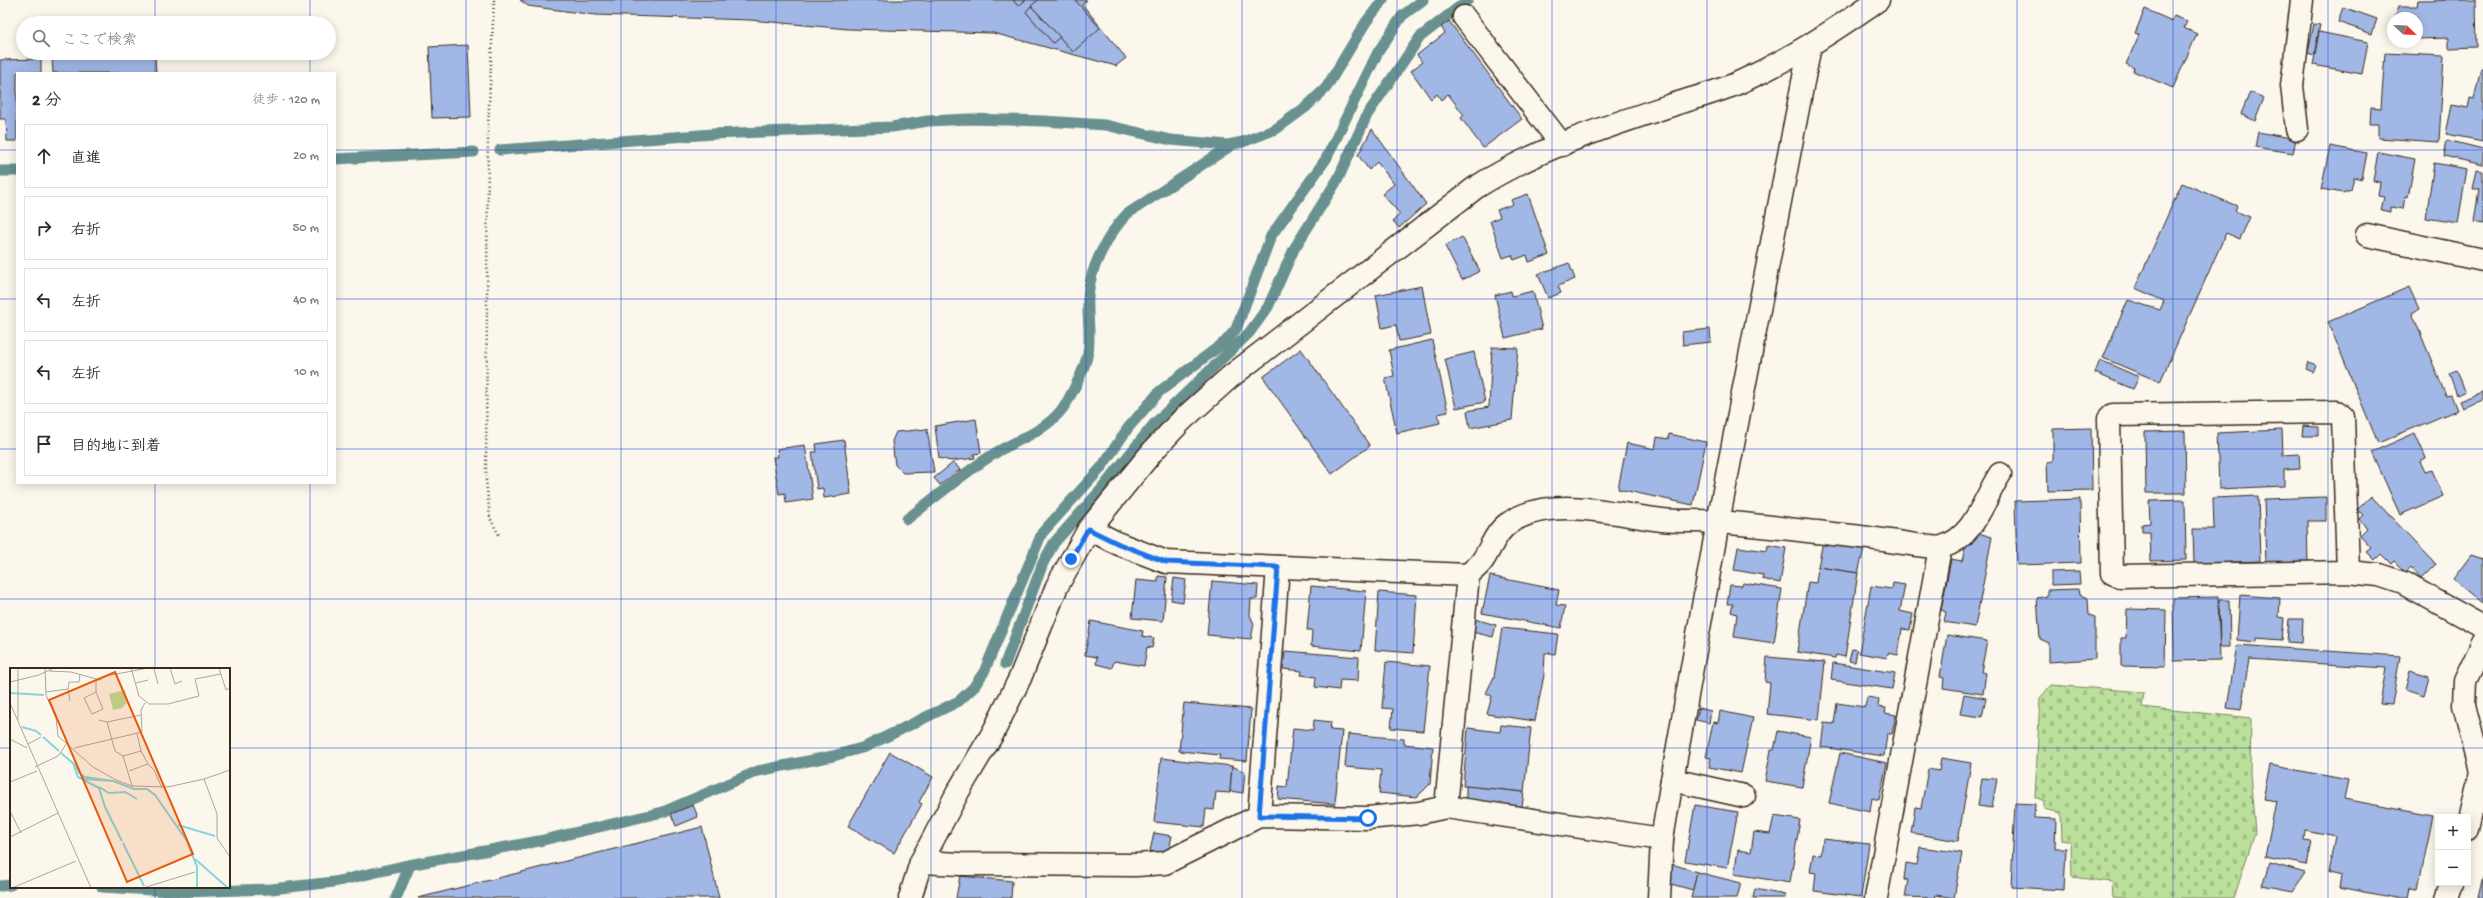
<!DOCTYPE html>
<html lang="ja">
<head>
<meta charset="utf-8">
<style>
	:root { --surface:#fff; --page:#f7f7f7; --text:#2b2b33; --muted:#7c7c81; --line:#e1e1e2 }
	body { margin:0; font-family:"Gochi Hand","Klee One",sans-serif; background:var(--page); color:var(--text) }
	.controls { position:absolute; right:12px; bottom:12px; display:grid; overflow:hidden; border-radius:0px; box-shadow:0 2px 10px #0003 }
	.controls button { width:36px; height:36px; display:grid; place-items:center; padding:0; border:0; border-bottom:1px solid var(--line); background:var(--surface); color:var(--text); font:20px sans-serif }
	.compass { position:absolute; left:2387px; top:12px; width:36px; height:36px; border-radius:50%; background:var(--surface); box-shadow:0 2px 10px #0003; rotate:113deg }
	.stop { position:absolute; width:12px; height:12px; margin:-9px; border:3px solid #1a73e8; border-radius:50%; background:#fff }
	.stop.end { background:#1a73e8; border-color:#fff; box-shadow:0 1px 4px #0008 }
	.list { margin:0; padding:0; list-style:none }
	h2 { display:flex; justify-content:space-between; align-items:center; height:52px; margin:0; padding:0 16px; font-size:17px }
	h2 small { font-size:13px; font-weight:400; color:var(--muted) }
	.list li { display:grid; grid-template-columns:26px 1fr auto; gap:12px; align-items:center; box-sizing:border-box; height:64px; margin:0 8px 8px; padding:0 8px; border:1px solid var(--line); border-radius:0px }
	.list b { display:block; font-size:15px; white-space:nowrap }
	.list em { font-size:13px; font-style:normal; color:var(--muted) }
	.icon { flex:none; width:22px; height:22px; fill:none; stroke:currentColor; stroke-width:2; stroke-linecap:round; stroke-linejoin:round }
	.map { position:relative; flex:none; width:2483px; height:898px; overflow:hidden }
	.search { position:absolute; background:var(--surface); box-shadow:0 2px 10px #0003; left:16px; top:16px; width:320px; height:44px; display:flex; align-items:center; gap:10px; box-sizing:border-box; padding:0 14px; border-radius:22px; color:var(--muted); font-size:15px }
	.panel { position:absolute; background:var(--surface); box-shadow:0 2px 10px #0003; left:16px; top:72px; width:320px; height:412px; border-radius:0px }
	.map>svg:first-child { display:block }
	.cemetery { fill:url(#cemetery-stones); stroke:#7b855c }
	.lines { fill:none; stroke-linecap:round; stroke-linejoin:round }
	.stream { stroke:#67918f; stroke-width:11 }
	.building { fill:#a1b7e5; stroke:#3b2a1e }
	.minor-casing { stroke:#3b2a1e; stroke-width:25 }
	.path { stroke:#3b2a1e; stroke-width:2.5; stroke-dasharray:1 3; stroke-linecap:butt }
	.minor { stroke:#fbf7ec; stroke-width:22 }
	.route { stroke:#1a73e8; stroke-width:5 }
	.grid { fill:none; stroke:#1d4ed8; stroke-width:1; stroke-opacity:0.55 }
	.inset-river { fill:none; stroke:#85d6db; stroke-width:2 }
	.inset-road { fill:none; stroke:#aea59a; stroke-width:1 }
	.view { fill:#e8590c; fill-opacity:0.15; stroke:#e8590c; stroke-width:2 }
	.inset-edge { fill:none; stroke:#3b2a1e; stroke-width:2 }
</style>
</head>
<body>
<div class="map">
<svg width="2483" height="898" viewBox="0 0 2483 898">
	<defs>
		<pattern id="cemetery-stones" width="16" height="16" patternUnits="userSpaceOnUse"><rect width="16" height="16" fill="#bbe09b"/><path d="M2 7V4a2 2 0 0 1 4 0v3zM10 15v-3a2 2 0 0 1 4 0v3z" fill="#a2c085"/></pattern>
	</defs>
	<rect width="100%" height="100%" fill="#fbf7ec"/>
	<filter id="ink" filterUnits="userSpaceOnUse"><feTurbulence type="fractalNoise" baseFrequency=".025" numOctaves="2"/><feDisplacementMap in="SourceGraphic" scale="8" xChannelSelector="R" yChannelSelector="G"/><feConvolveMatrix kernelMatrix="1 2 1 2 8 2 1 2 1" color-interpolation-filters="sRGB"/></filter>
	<g filter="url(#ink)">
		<polygon class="cemetery" points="2051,685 2144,692 2142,707 2251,718 2250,773 2255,832 2234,898 2121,898 2113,897 2112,882 2072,877 2071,842 2062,840 2061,813 2044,809 2044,801 2035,797 2040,698"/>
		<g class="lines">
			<g class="stream">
				<polyline points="500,150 713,134 892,127 928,121 969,119 1044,121 1105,125 1171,140 1228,145 1243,142 1276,129 1306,107 1326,88 1366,22 1383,0"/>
				<polyline points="335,159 474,152"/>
				<polyline points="0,171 17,171"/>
				<path d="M 907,519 C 935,498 967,470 997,452 C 1023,437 1051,429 1067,402 C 1075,387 1085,369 1088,352 C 1091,335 1087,315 1088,298 C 1089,269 1108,234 1127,214 L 1232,145"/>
				<polyline points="1005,664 1043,563 1054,543 1100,491 1154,424 1249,333 1268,307 1294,249 1338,179 1367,115 1420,37 1468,0"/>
				<polyline points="0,886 11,885"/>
				<polyline points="102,887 186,892 271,889 334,882 403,866 539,841 663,812 758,771 833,756 865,747 959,701 973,688 984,672 1042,533 1101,468 1128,428 1160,391 1225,342 1236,329 1271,236 1326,159 1378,52 1402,16 1423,0"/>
				<polyline points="396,898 410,865"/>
			</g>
		</g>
		<g class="building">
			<polygon points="520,0 1087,0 1082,4 1126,58 1116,66 993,33 848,29 750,20 595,15 528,6"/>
			<polygon points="1013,0 1026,0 1018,6"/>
			<polygon points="1038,0 1075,0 1100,28 1073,52 1031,6"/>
			<polygon points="2476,0 2477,47 2449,48 2449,38 2417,39 2417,18 2395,18 2399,6 2417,6 2418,1"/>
			<polygon points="1031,6 1060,37 1053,43 1026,12"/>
			<polygon points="2343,7 2377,19 2372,34 2338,22"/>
			<polygon points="2145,9 2172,21 2174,16 2187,21 2184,28 2197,34 2173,88 2133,71 2134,68 2126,64 2139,35 2135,33"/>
			<polygon points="198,20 206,20 207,23 198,23"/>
			<polygon points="1449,21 1522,119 1483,148 1461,118 1464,115 1448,94 1441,100 1437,94 1431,99 1411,71 1422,62 1417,55 1445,33 1441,27"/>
			<polygon points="2314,24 2320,25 2314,55 2308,53"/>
			<polygon points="2319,32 2368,42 2362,74 2313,65"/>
			<polygon points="468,45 471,117 432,118 429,47"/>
			<polygon points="155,53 156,73 53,73 52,58"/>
			<polygon points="2385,53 2444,56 2439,142 2378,138 2378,124 2370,124 2371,107 2381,108"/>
			<polygon points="41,59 41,73 17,73 17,141 7,141 6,119 0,119 0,60"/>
			<polygon points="2481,68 2483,68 2483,141 2446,134 2452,105 2468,108 2470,98 2474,99"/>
			<polygon points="2250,92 2264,98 2255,121 2241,114"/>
			<polygon points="1372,129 1426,204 1399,228 1393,221 1400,214 1382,194 1394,184 1377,162 1369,170 1358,155"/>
			<polygon points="2258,132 2296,139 2293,153 2255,147"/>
			<polygon points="2447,140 2483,149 2483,165 2444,156"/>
			<polygon points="2330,146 2367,153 2362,179 2354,177 2351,190 2343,193 2321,189"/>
			<polygon points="2378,152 2415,159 2408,198 2405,197 2403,209 2390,207 2390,212 2381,210 2384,197 2378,196 2380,182 2373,181"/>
			<polygon points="2434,163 2467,169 2458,223 2426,218"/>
			<polygon points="2477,170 2483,171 2483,224 2474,222 2479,189 2473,189"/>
			<polygon points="2182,183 2237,206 2235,211 2250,217 2240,239 2226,233 2160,382 2103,358 2128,300 2160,310 2164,301 2135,288"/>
			<polygon points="1528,194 1549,255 1529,262 1527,255 1514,260 1512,255 1503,258 1490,221 1500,217 1497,210 1513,204 1511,200"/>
			<polygon points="1462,237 1480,271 1462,280 1445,246"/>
			<polygon points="1569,263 1575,279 1558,286 1561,293 1548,298 1538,274"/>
			<polygon points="1422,286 1431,335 1399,341 1396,325 1382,328 1376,295"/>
			<polygon points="2409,287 2419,309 2412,313 2446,396 2451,395 2457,410 2378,443 2328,322"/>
			<polygon points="1511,291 1512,296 1533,291 1542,329 1505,338 1495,295"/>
			<polygon points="1710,329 1711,342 1683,345 1682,332"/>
			<polygon points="1432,340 1448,412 1438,414 1440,423 1397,433 1385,378 1394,376 1389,350"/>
			<polygon points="1492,347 1518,348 1512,420 1470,428 1467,411 1489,407"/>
			<polygon points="1301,349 1370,446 1332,474 1263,377"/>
			<polygon points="1474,352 1485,402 1456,408 1445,359"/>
			<polygon points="2100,360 2139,377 2133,389 2095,373"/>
			<polygon points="2309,362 2316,365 2313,372 2306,369"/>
			<polygon points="2457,370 2465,391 2457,395 2449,373"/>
			<polygon points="2483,392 2483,400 2462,408 2459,401"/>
			<polygon points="976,419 981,453 974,454 975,458 951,461 939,458 935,426"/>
			<polygon points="2303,426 2318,427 2318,436 2302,436"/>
			<polygon points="2091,428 2092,490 2048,491 2047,462 2053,461 2053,429"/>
			<polygon points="927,429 934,472 903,473 895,465 892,441 896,432"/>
			<polygon points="2282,430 2283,455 2299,454 2300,469 2284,470 2284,486 2219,489 2217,433"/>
			<polygon points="2185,431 2186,493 2146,493 2145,432"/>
			<polygon points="2415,433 2426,458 2420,461 2425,472 2432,470 2443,496 2400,515 2372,452"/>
			<polygon points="1669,434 1706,442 1693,505 1618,489 1627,443 1655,449 1657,437 1668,439"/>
			<polygon points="844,440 851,494 824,498 823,488 817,489 812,452 817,452 816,444"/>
			<polygon points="805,445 813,499 786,503 785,493 779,494 773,457 778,457 777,449"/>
			<polygon points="954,462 960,470 940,485 934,478"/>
			<polygon points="2258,496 2260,561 2194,564 2193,529 2214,529 2213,498"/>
			<polygon points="2371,496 2436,564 2421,579 2410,567 2405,572 2394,561 2391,564 2381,554 2375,560 2366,551 2371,547 2360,535 2367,528 2359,519 2363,515 2357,510"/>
			<polygon points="2326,497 2326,521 2307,521 2308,563 2266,564 2264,499"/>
			<polygon points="2080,499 2081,563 2017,565 2015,501"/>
			<polygon points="2185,500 2186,560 2151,561 2150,532 2142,532 2142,524 2150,523 2149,501"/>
			<polygon points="1978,533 1992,537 1975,627 1944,622 1946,612 1941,610 1951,559 1962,561 1965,548"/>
			<polygon points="1823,541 1865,545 1858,573 1818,567"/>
			<polygon points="1768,545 1786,548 1780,583 1762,579 1763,575 1734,570 1738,547 1767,551"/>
			<polygon points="2471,555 2483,559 2483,603 2453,579"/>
			<polygon points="1818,567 1858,573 1845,657 1836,655 1835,658 1797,652 1808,582 1816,583"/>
			<polygon points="2079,571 2080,584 2051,585 2051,572"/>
			<polygon points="1158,576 1167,577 1163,621 1132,618 1136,580 1158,582"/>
			<polygon points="1490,576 1559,590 1556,605 1565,606 1561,628 1482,613"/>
			<polygon points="1174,578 1186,580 1183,602 1171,600"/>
			<polygon points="1212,581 1258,585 1257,599 1251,599 1250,615 1254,624 1251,639 1207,635"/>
			<polygon points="1743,583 1782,589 1774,643 1734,637 1737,614 1731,612 1733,604 1727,604 1730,585 1742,586"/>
			<polygon points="1893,583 1905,585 1900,611 1913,614 1910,630 1902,629 1898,655 1888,653 1887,658 1859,653 1871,586 1892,589"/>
			<polygon points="1311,586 1366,591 1361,651 1311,646 1312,630 1307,630"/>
			<polygon points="2078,589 2079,595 2088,598 2089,615 2095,617 2095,659 2049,662 2049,643 2040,639 2037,598 2047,596 2047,590"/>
			<polygon points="1379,592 1417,595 1413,653 1375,650"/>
			<polygon points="2240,595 2280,598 2279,617 2284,618 2282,640 2256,638 2256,642 2237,640"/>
			<polygon points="2218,597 2220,660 2174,661 2173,598"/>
			<polygon points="2219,600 2229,600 2230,647 2220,647"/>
			<polygon points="2127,609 2166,610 2165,667 2121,666 2121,638 2126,638"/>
			<polygon points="1475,619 1496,625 1493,637 1472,632"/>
			<polygon points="2289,619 2303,619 2302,643 2287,642"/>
			<polygon points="1091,621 1143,631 1142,636 1154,638 1152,648 1147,647 1144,666 1114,661 1112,668 1096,664 1097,657 1085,655"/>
			<polygon points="1502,628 1558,634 1555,654 1545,653 1544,675 1535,721 1487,714 1492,696 1486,693 1494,677"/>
			<polygon points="1947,635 1987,641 1981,672 1986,673 1983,694 1943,688 1944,678 1940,677"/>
			<polygon points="2237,645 2400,656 2392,705 2380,704 2386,668 2249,659 2241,710 2227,708"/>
			<polygon points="1852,649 1857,650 1855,662 1849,661"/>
			<polygon points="1285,651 1359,657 1358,681 1340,680 1339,690 1315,687 1316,677 1301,675 1302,671 1283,669"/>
			<polygon points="1767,657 1825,662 1819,720 1767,714 1770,683 1765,682"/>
			<polygon points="1386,662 1430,666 1423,731 1391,728 1393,709 1382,708"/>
			<polygon points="1833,663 1895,673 1892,689 1831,680"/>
			<polygon points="2410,671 2429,677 2424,696 2405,690"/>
			<polygon points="1964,694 1986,698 1982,717 1960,714"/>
			<polygon points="1867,697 1879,699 1878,707 1886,708 1885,713 1896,715 1892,734 1887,734 1884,756 1821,747 1824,723 1834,724 1837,703 1865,707"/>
			<polygon points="1184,703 1251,709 1247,761 1219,759 1220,755 1179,751"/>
			<polygon points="1699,708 1711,711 1709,723 1696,720"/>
			<polygon points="1720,711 1753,718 1741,773 1709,767 1711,758 1706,757 1713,722 1718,723"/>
			<polygon points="1314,720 1331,722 1330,730 1342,731 1335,804 1278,799 1279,786 1287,787 1293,728 1313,730"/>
			<polygon points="1501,725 1531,728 1524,792 1463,786 1468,728 1500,732"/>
			<polygon points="1778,731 1811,737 1802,787 1765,781 1771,750 1774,750"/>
			<polygon points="1348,734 1404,739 1404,744 1433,747 1430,784 1417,797 1379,793 1381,770 1345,767"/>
			<polygon points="890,752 933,777 919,802 922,804 894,853 848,826"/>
			<polygon points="1840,753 1887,763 1879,800 1872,798 1870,812 1829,803"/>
			<polygon points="1161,758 1232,766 1230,793 1216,792 1214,810 1206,809 1204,827 1154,822"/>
			<polygon points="1941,758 1971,763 1958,841 1911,833 1915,807 1921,808 1928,769 1939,771"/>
			<polygon points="2270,765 2348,780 2344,799 2433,816 2418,889 2410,888 2408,898 2396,898 2339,887 2341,876 2328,873 2335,836 2305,830 2304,840 2312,841 2307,865 2265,857 2276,801 2263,799"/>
			<polygon points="1232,766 1245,772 1243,793 1230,791"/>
			<polygon points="1982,778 1997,779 1992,808 1978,806"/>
			<polygon points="1466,786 1524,792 1522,807 1466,802"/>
			<polygon points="2015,803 2035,804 2034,818 2056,819 2055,848 2066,848 2064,890 2011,887"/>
			<polygon points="693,805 698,817 676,826 671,814"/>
			<polygon points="1695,805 1738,812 1727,868 1685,861"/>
			<polygon points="1774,816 1800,820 1790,883 1734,874 1738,850 1751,852 1754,832 1770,834"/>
			<polygon points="702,827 719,898 418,898"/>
			<polygon points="1154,833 1172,836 1168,855 1150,851"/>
			<polygon points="1823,839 1869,844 1861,897 1814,891 1816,873 1810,872 1813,854 1821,855"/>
			<polygon points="1920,847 1962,853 1954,898 1936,895 1935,898 1905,897 1908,880 1904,879 1906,863 1917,865"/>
			<polygon points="2270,863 2305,873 2293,891 2262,885"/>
			<polygon points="1672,864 1697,872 1693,890 1667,883"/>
			<polygon points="1697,872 1741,883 1737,898 1691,898"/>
			<polygon points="960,876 1012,881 1011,898 956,898"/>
			<polygon points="2483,876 2483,898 2478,898"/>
			<polygon points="1755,889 1785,895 1785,898 1753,898"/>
		</g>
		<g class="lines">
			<g class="minor-casing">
				<g id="minor">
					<polyline points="1464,17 1562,145"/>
					<polyline points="2297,129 2292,86 2302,0"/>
					<polyline points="2367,235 2483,260"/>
					<path d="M 1089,529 L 1119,544 L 1166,562 L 1468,575 C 1473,570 1479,566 1483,560 C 1491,548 1496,531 1509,523 C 1552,494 1616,515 1662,520 C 1681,522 1701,520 1720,522 C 1767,526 1814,532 1861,537 C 1873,538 1936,549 1942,547 C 1975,537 1983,500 2000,474"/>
					<polyline points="2348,572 2119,576 2112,573 2109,419 2113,415 2337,412 2343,417 2348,572 2379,575 2403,583 2483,627"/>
					<polyline points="1672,780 1744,796"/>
					<polyline points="1446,807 1468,575"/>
					<polyline points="1259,816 1278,567"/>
					<polyline points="2468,829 2481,772 2464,705 2465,681 2483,643"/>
					<polyline points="921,862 960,864 1136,865 1165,863 1259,816 1367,818 1419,813 1446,807 1662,839"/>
					<path d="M 910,898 L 921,862 L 959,790 L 993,733 L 1020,678 L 1057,586 L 1089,529 L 1152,452 L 1182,420 L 1230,377 L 1475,188 C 1534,150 1605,127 1672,105 C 1694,98 1717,92 1738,83 C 1788,61 1833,31 1878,0"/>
					<polyline points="1659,898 1662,839 1672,780 1718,522 1810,46"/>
					<polyline points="1876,898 1940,548"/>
					<polyline points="2447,898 2452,883"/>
				</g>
			</g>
			<polyline class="path" points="494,0 488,127 486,480 490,518 500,537"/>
			<use href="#minor" class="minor"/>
		</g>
	</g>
	<g class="lines" filter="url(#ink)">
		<polyline class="route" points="1071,559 1088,529 1119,544 1166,562 1278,567 1259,816 1368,818"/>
	</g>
	<path class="grid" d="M 155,0 L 155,23M 310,0 L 310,23M 466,0 L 466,898M 621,0 L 621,898M 776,0 L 776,898M 931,0 L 931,898M 1086,0 L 1086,898M 1242,0 L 1242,898M 1397,0 L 1397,898M 1552,0 L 1552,898M 1707,0 L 1707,898M 1862,0 L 1862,898M 2017,0 L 2017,898M 2173,0 L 2173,898M 2328,0 L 2328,898M 155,53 L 155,73M 310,53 L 310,73M 0,150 L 17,150M 335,150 L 2483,150M 0,299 L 17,299M 335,299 L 2483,299M 0,449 L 17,449M 335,449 L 2483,449M 155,483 L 155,669M 310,483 L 310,898M 0,599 L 2483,599M 0,748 L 11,748M 229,748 L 2483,748M 155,887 L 155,898"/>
	<g transform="translate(10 668)">
		<rect width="220" height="220" fill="#fbf7ec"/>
		<path d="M 115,22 L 117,35 L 112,40 L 103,42 L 99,26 Z" fill="#bbe09b"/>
		<path class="inset-river" d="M 0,25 L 34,27M 12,59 L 26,63 L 31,67M 33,69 L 49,83M 51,85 L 64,96 L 74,111 L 103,113 L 124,121 L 137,121 L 145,127 L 177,173 L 187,199 L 187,220M 63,95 L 68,109 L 89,120 L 95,139 L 112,173M 68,104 L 75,109 L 103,113M 89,119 L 99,125 L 115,124 L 127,131M 168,157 L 205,168M 113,175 L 134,218M 185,191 L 218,220"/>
		<path class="inset-road" d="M 8,0 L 8,52M 35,0 L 36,27 L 46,50 L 48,68 L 83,99 L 106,112 L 122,118 L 158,119 L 194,111 L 220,102M 121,0 L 129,28 L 139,36 L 158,36 L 189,28 L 185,11 L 211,6M 160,0 L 165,16 L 172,13M 209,0 L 216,22 L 220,20M 144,1 L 148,16M 39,3 L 61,4 L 90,12 L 96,8 L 138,0M 86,12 L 86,24 L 74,30 L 82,46 L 93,41 L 86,24M 0,14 L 29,7 L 44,0M 126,15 L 138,12M 58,21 L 59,14 L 69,14 L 70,6M 36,24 L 58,21 L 60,33M 0,35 L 81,220M 89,52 L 97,54 L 105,83 L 113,88 L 122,118M 97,54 L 131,47M 127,66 L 131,83 L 138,96 L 144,102 L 152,120M 0,71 L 17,80M 18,76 L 31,69M 64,80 L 132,64 L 131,42 L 135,35M 113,88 L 131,83M 25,99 L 48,88 L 57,75M 119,103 L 138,96M 194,111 L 207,146 L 207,170 L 220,189M 0,114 L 27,103M 0,143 L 11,165M 0,169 L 48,145M 2,220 L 66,193M 133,220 L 185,204"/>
		<path class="view" d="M 105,4 L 183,186 L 117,214 L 39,32 Z"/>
		<rect width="220" height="220" class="inset-edge"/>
	</g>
</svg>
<div class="controls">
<button>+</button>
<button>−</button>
</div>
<svg class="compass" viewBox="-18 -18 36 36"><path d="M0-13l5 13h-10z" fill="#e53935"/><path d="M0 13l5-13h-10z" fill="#7c7c81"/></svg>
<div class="stop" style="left:1368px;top:818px"></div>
<div class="stop end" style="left:1071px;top:559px"></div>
<div class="search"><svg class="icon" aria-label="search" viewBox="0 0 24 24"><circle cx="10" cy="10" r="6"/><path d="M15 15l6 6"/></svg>ここで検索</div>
<section class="panel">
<h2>2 分<small>徒歩 · 120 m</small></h2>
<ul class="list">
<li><svg class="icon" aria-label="ahead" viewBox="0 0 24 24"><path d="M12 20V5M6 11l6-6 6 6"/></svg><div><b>直進</b></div><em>20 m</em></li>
<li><svg class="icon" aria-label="right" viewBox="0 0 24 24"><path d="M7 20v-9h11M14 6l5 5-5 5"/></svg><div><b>右折</b></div><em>50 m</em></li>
<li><svg class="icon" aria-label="left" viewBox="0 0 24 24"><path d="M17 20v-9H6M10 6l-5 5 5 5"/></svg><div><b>左折</b></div><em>40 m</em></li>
<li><svg class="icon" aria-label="left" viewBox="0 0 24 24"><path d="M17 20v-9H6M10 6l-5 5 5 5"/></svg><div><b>左折</b></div><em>10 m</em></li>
<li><svg class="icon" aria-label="arrive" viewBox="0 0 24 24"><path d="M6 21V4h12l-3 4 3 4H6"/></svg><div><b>目的地に到着</b></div></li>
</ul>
</section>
</div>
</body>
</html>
